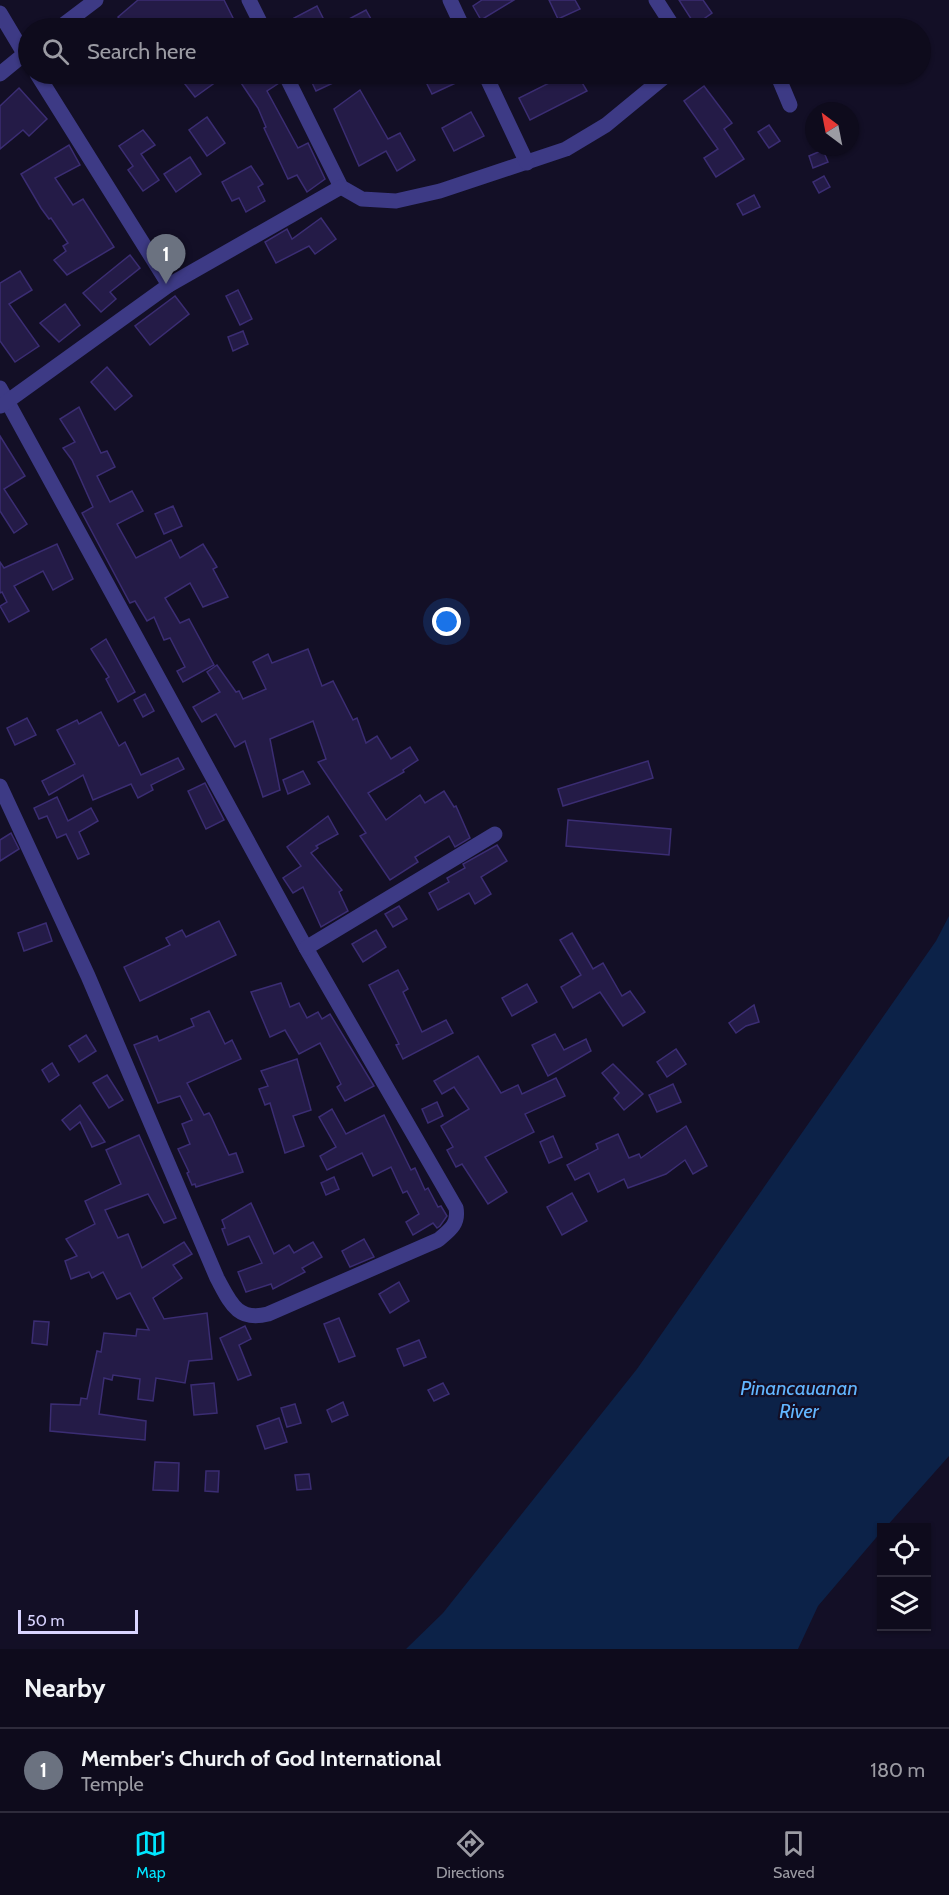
<!DOCTYPE html>
<html lang="en">
<head>
<meta charset="utf-8">
<style>
	:root { --surface:#0e0b1c; --page:#171425; --text:#f1f3f6; --muted:#9b9ba3; --line:#2e2b3b; --accent:#00e5ff }
	body { margin:0; font-family:Cabin,sans-serif; background:var(--page); color:var(--text) }
	.controls { position:absolute; right:18px; bottom:18px; display:grid; overflow:hidden; border-radius:0px; box-shadow:0 2px 4px #0004 }
	.controls button { width:54px; height:54px; display:grid; place-items:center; padding:0; border:0; border-bottom:2px solid var(--line); background:var(--surface); color:var(--text); font:30px sans-serif }
	.compass { position:absolute; left:805px; top:102px; width:54px; height:54px; border-radius:50%; background:var(--surface); box-shadow:0 2px 4px #0004; rotate:328deg }
	.scale { position:absolute; left:18px; bottom:15px; width:120px; box-sizing:border-box; padding-left:6px; border:3px solid #d9d4ff; border-top:0; font-size:16px; line-height:21px; white-space:nowrap; color:#d9d4ff; -webkit-text-stroke:4px #130f26; paint-order:stroke }
	.you { position:absolute; left:447px; top:622px; width:21px; height:21px; margin:-15px; border:4px solid #fff; border-radius:50%; background:#1a73e8; box-shadow:0 0 0 9px #1a73e833 }
	.badge { display:grid; place-items:center; width:39px; height:39px; border-radius:50%; background:var(--accent); color:#fff; font-size:20px; font-weight:700 }
	.pin { position:absolute; translate:-50% -50px; filter:drop-shadow(0 2px 3px #0008) }
	.pin::after { content:''; position:absolute; top:32px; width:21px; height:18px; background:inherit; clip-path:polygon(0 0,100% 0,50% 100%) }
	.list { margin:0; padding:0; list-style:none }
	h2 { display:flex; justify-content:space-between; align-items:center; height:78px; margin:0; padding:0 24px; font-size:26px }
	h2 small { font-size:20px; font-weight:400; color:var(--muted) }
	.list li { display:grid; grid-template-columns:39px 1fr auto; gap:18px; align-items:center; box-sizing:border-box; height:84px; padding:0 24px; border-top:2px solid var(--line) }
	.list b { display:block; font-size:22px; white-space:nowrap }
	.list p { margin:0; font-size:20px; white-space:nowrap; color:var(--muted) }
	.list em { font-size:20px; font-style:normal; color:var(--muted) }
	.icon { flex:none; width:33px; height:33px; fill:none; stroke:currentColor; stroke-width:2; stroke-linecap:round; stroke-linejoin:round }
	.map { position:relative; flex:none; width:949px; height:1649px; overflow:hidden }
	.search { position:absolute; background:var(--surface); box-shadow:0 2px 4px #0004; left:18px; right:18px; top:18px; height:66px; display:flex; align-items:center; gap:15px; box-sizing:border-box; padding:0 21px; border-radius:33px; color:var(--muted); font-size:22px }
	.sheet { height:162px; background:var(--surface) }
	nav { display:flex; justify-content:space-around; align-items:center; box-sizing:border-box; height:84px; border-top:2px solid var(--line); background:var(--surface); font-size:16px; color:var(--muted) }
	nav a { display:grid; justify-items:center; gap:3px }
	nav .on { color:var(--accent) }
	.map>svg:first-child { display:block }
	.water { fill:#0c2248 }
	.building { fill:#241b47; stroke:#3b2d73; stroke-width:1.5 }
	.lines { fill:none; stroke-linecap:round; stroke-linejoin:round }
	.street { stroke:#3d3a85; stroke-width:15 }
	.labels { text-anchor:middle; stroke-width:4.5; stroke-linejoin:round; paint-order:stroke }
	.water-label { font-size:20px; font-style:italic; fill:#62b6ff; stroke:#130f26 }
</style>
</head>
<body>
<div class="map">
<svg width="949" height="1649" viewBox="0 0 949 1649">
	<rect width="100%" height="100%" fill="#130f26"/>
	<polygon class="water" points="949,916 949,1456 886,1527 882,1528 881,1532 818,1606 798,1649 406,1649 443,1613 637,1369 936,941"/>
	<g class="building">
		<polygon points="138,0 224,0 238,28 214,28 210,19 197,28 169,28 165,23 157,28 128,28 118,17"/>
		<polygon points="482,0 514,0 481,20 473,6"/>
		<polygon points="549,0 575,0 580,9 558,19"/>
		<polygon points="679,0 703,0 712,13 695,25"/>
		<polygon points="317,6 325,22 312,28 299,28 294,18"/>
		<polygon points="366,10 376,28 352,28 347,20"/>
		<polygon points="189,74 227,74 195,97 181,79"/>
		<polygon points="235,74 273,74 279,83 267,91 298,148 308,143 325,179 307,192 297,175 288,179 264,128 266,127 258,108"/>
		<polygon points="308,74 352,74 316,91"/>
		<polygon points="422,74 475,74 432,94"/>
		<polygon points="567,74 577,74 587,91 530,120 519,98"/>
		<polygon points="704,86 732,123 724,129 744,159 716,177 704,158 718,149 684,101"/>
		<polygon points="19,88 47,119 29,136 23,130 0,149 0,106"/>
		<polygon points="360,90 388,139 400,133 415,160 397,171 386,151 359,166 334,109"/>
		<polygon points="471,112 484,136 454,151 442,128"/>
		<polygon points="207,117 225,143 207,156 189,130"/>
		<polygon points="769,125 780,141 769,148 758,132"/>
		<polygon points="143,130 155,145 141,154 159,180 143,191 128,170 133,166 119,146"/>
		<polygon points="69,145 80,165 55,178 73,205 83,199 114,247 67,275 54,260 66,251 63,246 68,243 51,218 49,219 41,208 21,174"/>
		<polygon points="823,150 828,162 813,168 809,156"/>
		<polygon points="190,157 201,174 176,192 164,174"/>
		<polygon points="251,166 263,184 258,187 265,201 246,212 239,198 232,201 222,182"/>
		<polygon points="824,176 830,187 819,193 813,182"/>
		<polygon points="754,195 760,207 743,215 737,204"/>
		<polygon points="321,218 336,239 315,254 309,246 276,263 265,242 287,229 292,239"/>
		<polygon points="130,255 140,268 110,292 116,299 101,312 83,293"/>
		<polygon points="20,271 32,290 9,304 39,346 15,362 0,341 0,283"/>
		<polygon points="238,290 252,319 240,325 226,296"/>
		<polygon points="175,296 189,314 150,345 135,326"/>
		<polygon points="65,304 80,325 59,342 40,323"/>
		<polygon points="243,331 248,344 233,351 228,337"/>
		<polygon points="107,367 132,396 115,410 91,382"/>
		<polygon points="79,407 101,453 107,451 115,467 97,476 110,502 132,491 143,511 117,524 136,558 171,540 180,558 203,544 217,567 213,569 228,597 203,607 190,583 165,598 180,623 189,619 214,665 183,682 177,671 185,667 170,638 164,640 154,617 147,621 135,601 130,603 82,513 93,507 72,460 63,448 75,442 60,419"/>
		<polygon points="0,436 25,476 4,489 27,524 14,533 0,511"/>
		<polygon points="173,506 182,526 164,534 155,514"/>
		<polygon points="57,544 73,579 53,590 43,571 14,586 29,611 9,622 0,606 7,602 2,592 0,593 0,562 4,568"/>
		<polygon points="106,639 135,692 118,702 106,679 109,677 91,649"/>
		<polygon points="308,649 322,686 333,681 353,720 357,718 366,743 377,736 391,759 410,747 418,760 403,770 404,772 368,793 386,820 420,795 425,803 444,791 454,807 456,806 470,838 455,847 449,836 415,857 418,862 390,880 360,836 366,833 318,762 326,759 313,721 270,739 280,790 263,797 245,741 235,747 216,714 202,722 193,707 220,692 207,672 217,665 236,692 239,691 243,699 266,689 253,662 268,654 272,663"/>
		<polygon points="145,694 154,711 143,717 134,700"/>
		<polygon points="101,712 119,746 125,742 141,775 178,758 184,769 151,785 153,790 138,798 131,784 93,800 83,775 49,795 42,781 75,764 57,730 77,720 79,724"/>
		<polygon points="27,718 36,735 15,745 7,728"/>
		<polygon points="648,761 653,778 563,806 558,789"/>
		<polygon points="303,771 310,784 288,794 283,780"/>
		<polygon points="205,783 224,820 206,829 188,791"/>
		<polygon points="57,797 68,821 91,808 98,821 79,832 89,854 78,859 66,834 57,838 47,816 39,819 34,808"/>
		<polygon points="328,816 338,834 316,846 318,848 311,853 342,890 339,892 348,911 321,927 303,887 293,893 283,878 301,866 287,847"/>
		<polygon points="568,820 671,829 669,855 566,846"/>
		<polygon points="11,833 19,849 0,861 0,840"/>
		<polygon points="497,845 507,861 481,877 491,894 475,904 469,893 438,910 429,893 449,882 447,878 465,868 463,864"/>
		<polygon points="399,906 407,919 393,927 385,914"/>
		<polygon points="219,921 236,955 140,1001 124,967 170,945 166,938 182,930 186,937"/>
		<polygon points="46,923 52,941 24,951 18,933"/>
		<polygon points="376,930 386,947 363,962 352,944"/>
		<polygon points="572,933 593,969 603,963 622,996 630,991 645,1012 623,1026 600,992 573,1008 561,987 581,975 560,940"/>
		<polygon points="398,970 408,989 403,992 422,1032 446,1020 453,1033 403,1059 396,1045 399,1044 369,985"/>
		<polygon points="281,983 290,1007 299,1003 307,1018 318,1012 322,1019 330,1014 374,1086 345,1101 337,1087 341,1084 320,1043 299,1054 285,1030 270,1037 251,992"/>
		<polygon points="527,984 537,1002 512,1016 502,998"/>
		<polygon points="754,1005 759,1022 746,1026 736,1033 729,1023"/>
		<polygon points="209,1011 225,1044 232,1040 241,1059 187,1083 204,1115 209,1113 211,1116 229,1155 236,1153 243,1172 196,1187 195,1184 192,1185 187,1173 189,1172 178,1149 190,1144 182,1124 192,1120 180,1096 158,1103 134,1045 157,1036 159,1041 194,1026 191,1019"/>
		<polygon points="555,1034 564,1050 586,1039 591,1051 548,1076 532,1045"/>
		<polygon points="86,1035 96,1051 79,1062 69,1046"/>
		<polygon points="676,1049 686,1064 667,1077 657,1062"/>
		<polygon points="478,1056 501,1093 518,1085 522,1094 556,1078 565,1096 525,1114 534,1132 485,1157 507,1192 488,1204 462,1164 456,1167 447,1150 453,1147 441,1126 469,1109 454,1087 442,1094 434,1081"/>
		<polygon points="297,1059 311,1110 293,1116 304,1146 285,1153 270,1103 265,1105 259,1089 268,1086 261,1071"/>
		<polygon points="52,1063 59,1075 49,1082 42,1070"/>
		<polygon points="613,1064 643,1094 624,1110 614,1098 619,1093 602,1073"/>
		<polygon points="107,1075 123,1100 109,1108 93,1083"/>
		<polygon points="673,1084 681,1102 657,1112 649,1095"/>
		<polygon points="437,1102 443,1116 428,1123 422,1109"/>
		<polygon points="80,1105 88,1117 105,1142 92,1147 80,1122 70,1130 62,1120"/>
		<polygon points="332,1109 346,1134 384,1115 411,1170 415,1168 425,1190 428,1188 438,1207 441,1206 447,1216 440,1226 437,1228 433,1223 413,1235 406,1222 419,1214 407,1191 403,1193 391,1167 373,1176 362,1153 327,1170 320,1156 336,1147 319,1117"/>
		<polygon points="686,1126 707,1166 693,1174 685,1160 666,1174 628,1188 624,1179 598,1192 589,1173 575,1180 567,1165 598,1149 596,1144 618,1134 629,1158 639,1154 641,1158"/>
		<polygon points="139,1135 176,1218 164,1223 148,1194 105,1210 118,1238 128,1234 142,1268 184,1242 192,1254 173,1265 182,1278 153,1298 164,1319 207,1313 212,1359 189,1361 185,1383 156,1378 153,1401 138,1399 140,1379 113,1375 112,1380 104,1378 99,1414 146,1421 145,1440 50,1431 51,1404 80,1405 81,1398 87,1399 97,1351 101,1352 104,1333 136,1336 137,1329 149,1330 130,1293 117,1299 103,1272 92,1278 89,1272 71,1279 65,1261 77,1256 66,1239 95,1224 85,1201 121,1184 106,1150"/>
		<polygon points="553,1136 562,1157 549,1163 540,1142"/>
		<polygon points="334,1177 339,1189 326,1195 321,1183"/>
		<polygon points="572,1193 587,1221 562,1235 547,1207"/>
		<polygon points="251,1203 274,1254 289,1245 294,1253 313,1242 322,1257 302,1268 305,1272 273,1289 271,1284 246,1292 238,1272 262,1263 249,1236 228,1245 222,1229 225,1228 222,1220"/>
		<polygon points="364,1239 374,1257 350,1267 342,1251"/>
		<polygon points="399,1282 409,1301 390,1313 379,1294"/>
		<polygon points="339,1318 355,1356 339,1362 324,1324"/>
		<polygon points="34,1321 49,1322 47,1345 32,1343"/>
		<polygon points="245,1326 251,1339 239,1345 251,1375 238,1380 220,1338"/>
		<polygon points="419,1340 426,1357 404,1366 397,1349"/>
		<polygon points="214,1383 217,1413 194,1415 191,1385"/>
		<polygon points="443,1383 449,1394 434,1401 428,1390"/>
		<polygon points="343,1402 348,1415 332,1422 327,1410"/>
		<polygon points="295,1404 301,1423 287,1427 281,1408"/>
		<polygon points="279,1418 287,1442 265,1449 257,1426"/>
		<polygon points="155,1462 179,1463 178,1491 153,1490"/>
		<polygon points="206,1471 219,1471 218,1492 205,1491"/>
		<polygon points="309,1474 311,1489 297,1490 295,1475"/>
	</g>
	<g class="lines">
		<g class="street">
			<polyline points="249,0 263,28"/>
			<polyline points="450,0 463,28"/>
			<polyline points="656,0 674,28"/>
			<polyline points="0,13 28,60"/>
			<polyline points="59,28 96,0"/>
			<polyline points="0,74 28,51"/>
			<polyline points="37,74 169,285"/>
			<polyline points="285,74 341,187 362,199 396,201 440,191 566,149 606,125 668,74"/>
			<polyline points="485,74 527,163"/>
			<polyline points="777,74 790,105"/>
			<path d="M 0,388 L 306,948 L 456,1208 C 459,1224 450,1230 438,1240 L 268,1314 C 237,1322 230,1302 217,1278 L 88,976 L 0,786"/>
			<polyline points="1,406 169,285 341,187"/>
			<polyline points="306,948 495,834"/>
		</g>
	</g>
	<g class="labels">
		<g class="water-label">
			<text x="799" y="1395">Pinancauanan<tspan x="799" dy="23">River</tspan></text>
		</g>
	</g>
</svg>
<div class="controls">
<button><svg class="icon" aria-label="locate" viewBox="0 0 24 24"><circle cx="12" cy="12" r="6"/><path d="M12 2v4M12 18v4M2 12h4M18 12h4"/></svg></button>
<button><svg class="icon" aria-label="layers" viewBox="0 0 24 24"><path d="M12 4l9 5-9 5-9-5zM3 14l9 5 9-5"/></svg></button>
</div>
<svg class="compass" viewBox="-18 -18 36 36"><path d="M0-13l5 13h-10z" fill="#e53935"/><path d="M0 13l5-13h-10z" fill="#9b9ba3"/></svg>
<div class="scale">50 m</div>
<div class="you"></div>
<div class="pin badge" style="left:166px;top:284px;background:#6b7280">1</div>
<div class="search"><svg class="icon" aria-label="search" viewBox="0 0 24 24"><circle cx="10" cy="10" r="6"/><path d="M15 15l6 6"/></svg>Search here</div>
</div>
<section class="sheet">
<h2>Nearby<small></small></h2>
<ul class="list">
<li><span class="badge" style="background:#6b7280">1</span><div><b>Member's Church of God International</b><p>Temple</p></div><em>180 m</em></li>
</ul>
</section>
<nav>
<a class="on"><svg class="icon" aria-label="map" viewBox="0 0 24 24"><path d="M3 6l6-2 6 2 6-2v14l-6 2-6-2-6 2zM9 4v14M15 6v14"/></svg>Map</a>
<a><svg class="icon" aria-label="directions" viewBox="0 0 24 24"><path d="M12 3l9 9-9 9-9-9zM9 14v-3h6M13 9l2 2-2 2"/></svg>Directions</a>
<a><svg class="icon" aria-label="saved" viewBox="0 0 24 24"><path d="M7 4h10v16l-5-4-5 4z"/></svg>Saved</a>
</nav>
</body>
</html>
